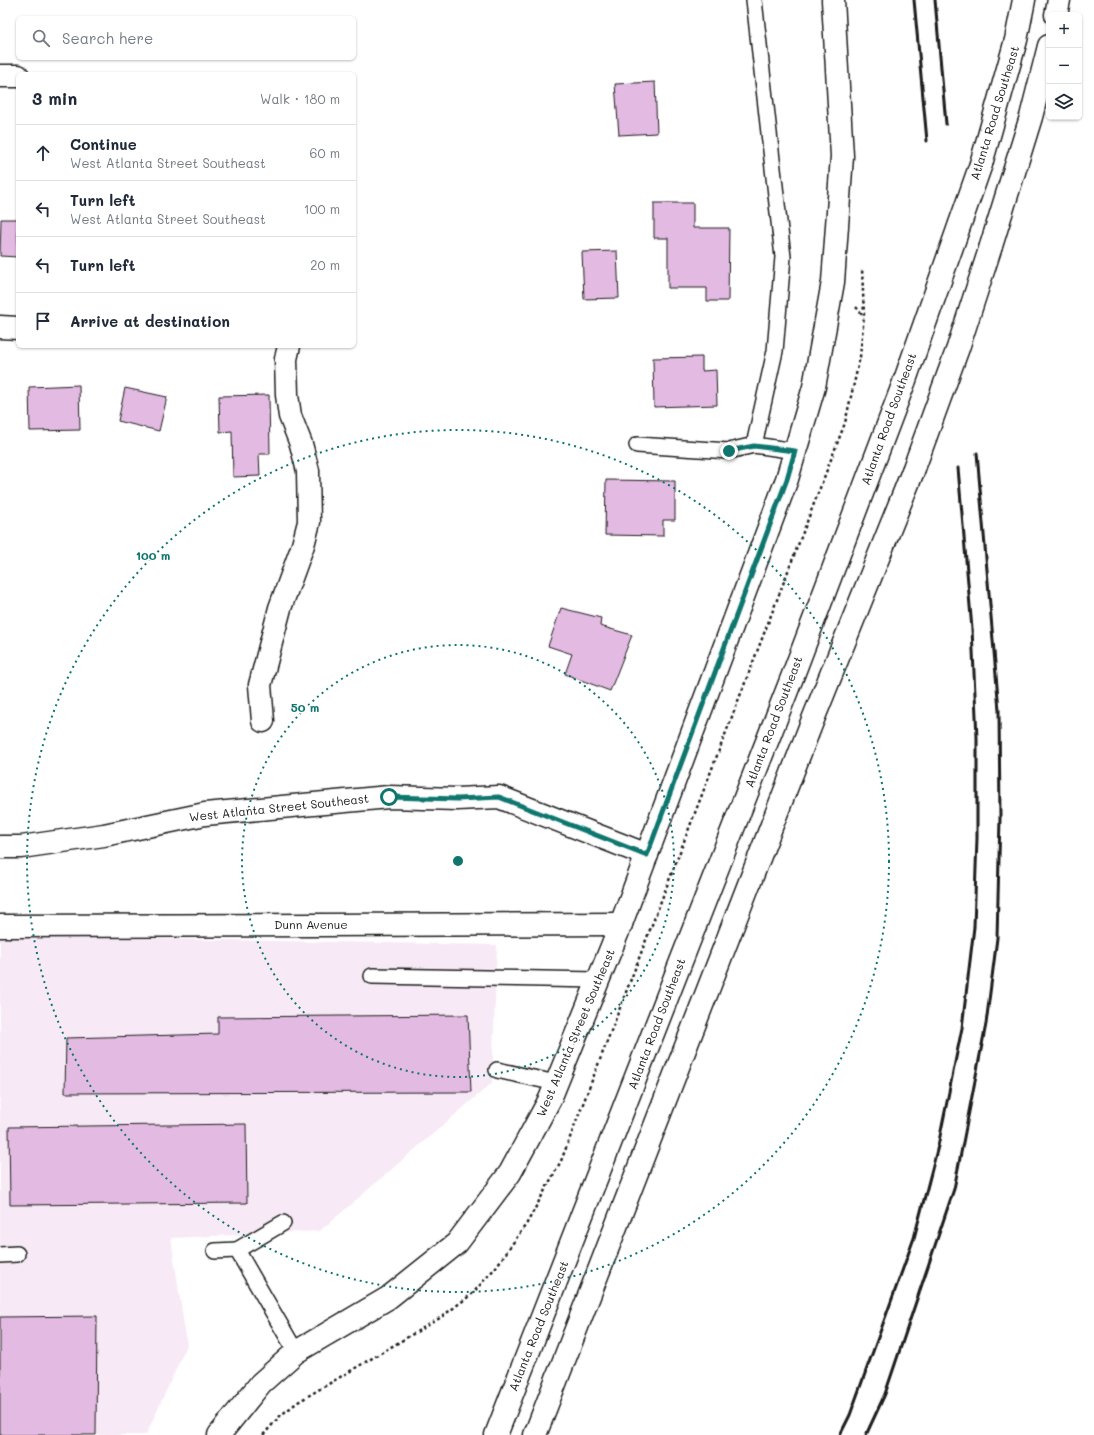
<!DOCTYPE html>
<html lang="en">
<head>
<meta charset="utf-8">
<style>
	:root { --surface:#fff; --page:#f6f6f7; --text:#1f2937; --muted:#747a83; --line:#e0e1e3 }
	body { margin:0; font-family:Mali,sans-serif; background:var(--page); color:var(--text) }
	.controls { position:absolute; right:12px; top:12px; display:grid; overflow:hidden; border-radius:6px; box-shadow:0 1px 3px #0004 }
	.controls button { width:36px; height:36px; display:grid; place-items:center; padding:0; border:0; border-bottom:1px solid var(--line); background:var(--surface); color:var(--text); font:20px sans-serif }
	.stop { position:absolute; width:12px; height:12px; margin:-9px; border:3px solid #0f766e; border-radius:50%; background:#fff }
	.stop.end { background:#0f766e; border-color:#fff; box-shadow:0 1px 4px #0008 }
	.list { margin:0; padding:0; list-style:none }
	h2 { display:flex; justify-content:space-between; align-items:center; height:52px; margin:0; padding:0 16px; font-size:17px }
	h2 small { font-size:13px; font-weight:400; color:var(--muted) }
	.list li { display:grid; grid-template-columns:26px 1fr auto; gap:12px; align-items:center; box-sizing:border-box; height:56px; padding:0 16px; border-top:1px solid var(--line) }
	.list b { display:block; font-size:15px; white-space:nowrap }
	.list p { margin:0; font-size:13px; white-space:nowrap; color:var(--muted) }
	.list em { font-size:13px; font-style:normal; color:var(--muted) }
	.icon { flex:none; width:22px; height:22px; fill:none; stroke:currentColor; stroke-width:2; stroke-linecap:round; stroke-linejoin:round }
	.map { position:relative; flex:none; width:1094px; height:1435px; overflow:hidden }
	.search { position:absolute; background:var(--surface); box-shadow:0 1px 3px #0004; left:16px; top:16px; width:340px; height:44px; display:flex; align-items:center; gap:10px; box-sizing:border-box; padding:0 14px; border-radius:6px; color:var(--muted); font-size:15px }
	.panel { position:absolute; background:var(--surface); box-shadow:0 1px 3px #0004; left:16px; top:72px; width:340px; height:276px; border-radius:6px }
	.map>svg:first-child { display:block }
	.built { fill:#f7eaf6 }
	.building { fill:#e3bae2; stroke:#1c1c1c }
	.lines { fill:none; stroke-linecap:round; stroke-linejoin:round }
	.service-casing { stroke:#1c1c1c; stroke-width:18 }
	.minor-casing { stroke:#1c1c1c; stroke-width:25 }
	.tertiary-casing { stroke:#1c1c1c; stroke-width:25 }
	.secondary-casing { stroke:#1c1c1c; stroke-width:25 }
	.path { stroke:#1c1c1c; stroke-width:2.5; stroke-dasharray:3 3; stroke-linecap:butt }
	.service { stroke:#fff; stroke-width:15 }
	.minor { stroke:#fff; stroke-width:22 }
	.tertiary { stroke:#fff; stroke-width:22 }
	.secondary { stroke:#fff; stroke-width:22 }
	.rail { stroke:#1c1c1c; stroke-width:3 }
	.secondary-bridge-casing { stroke:#1c1c1c; stroke-width:25; stroke-linecap:butt }
	.secondary-bridge { stroke:#fff; stroke-width:22 }
	.route { stroke:#0f766e; stroke-width:5 }
	.ring { fill:none; stroke:#0f766e; stroke-width:2; stroke-dasharray:2 4 }
	.labels { text-anchor:middle; stroke-width:3.5; stroke-linejoin:round; paint-order:stroke }
	.street-label { font-size:12px; fill:#1c1c1c; stroke:#fff }
	.centre { fill:#0f766e; stroke:#fff; stroke-width:2 }
	.ring-label { font-size:12px; text-anchor:middle; font-weight:bold; fill:#0f766e; stroke:#fff; stroke-width:3.5; stroke-linejoin:round; paint-order:stroke }
</style>
</head>
<body>
<div class="map">
<svg width="1094" height="1435" viewBox="0 0 1094 1435">
	<rect width="100%" height="100%" fill="#fff"/>
	<filter id="ink" filterUnits="userSpaceOnUse"><feTurbulence type="fractalNoise" baseFrequency=".025" numOctaves="2"/><feDisplacementMap in="SourceGraphic" scale="8" xChannelSelector="R" yChannelSelector="G"/><feConvolveMatrix kernelMatrix="1 2 1 2 8 2 1 2 1" color-interpolation-filters="sRGB"/></filter>
	<g filter="url(#ink)">
		<polygon class="built" points="57,937 497,945 492,1083 320,1231 171,1238 187,1345 146,1435 0,1435 0,938"/>
		<g class="building">
			<polygon points="655,82 657,133 619,135 615,84"/>
			<polygon points="654,203 693,203 693,228 729,228 728,301 707,301 707,288 668,288 668,238 654,238"/>
			<polygon points="1,219 18,219 18,257 0,256"/>
			<polygon points="617,251 619,298 584,299 582,252"/>
			<polygon points="702,357 702,371 716,370 717,405 654,407 653,358"/>
			<polygon points="79,385 80,430 30,431 29,387"/>
			<polygon points="125,388 167,397 159,431 118,421"/>
			<polygon points="269,395 270,454 259,454 260,476 233,477 232,431 220,432 219,396"/>
			<polygon points="606,480 675,481 675,520 663,520 663,536 605,535"/>
			<polygon points="561,608 601,618 600,626 632,635 610,691 565,674 572,654 548,646"/>
			<polygon points="468,1015 471,1092 65,1093 66,1038 218,1034 218,1017"/>
			<polygon points="246,1124 247,1203 10,1205 9,1127"/>
			<polygon points="97,1316 96,1435 0,1435 0,1317"/>
		</g>
		<g class="lines">
			<g class="service-casing">
				<g id="service">
					<polyline points="637,445 729,451 754,445 775,351 783,257 754,0"/>
					<polyline points="754,445 795,451"/>
					<polyline points="372,976 598,980"/>
					<polyline points="497,1070 556,1083"/>
					<polyline points="237,1250 283,1223"/>
					<polyline points="215,1251 237,1250 296,1352"/>
					<polyline points="0,1255 17,1254"/>
				</g>
			</g>
			<g class="minor-casing">
				<g id="minor">
					<polyline points="0,76 18,76"/>
					<polyline points="0,327 18,328"/>
					<polyline points="263,721 260,685 280,608 303,545 309,522 308,471 301,444 290,416 287,395 286,359 289,346"/>
					<polyline points="0,847 21,847 104,835 205,814 389,797 457,799 499,797 647,855"/>
					<polyline points="0,926 621,924"/>
				</g>
			</g>
			<g class="tertiary-casing">
				<polyline id="tertiary" points="219,1435 261,1383 296,1352 388,1298 457,1243 510,1173 550,1099 621,924 787,479 814,387 833,282 842,156 833,0"/>
			</g>
			<g class="secondary-casing">
				<g id="secondary">
					<polyline points="1056,15 1059,0"/>
					<polyline points="981,164 1016,40 1024,0"/>
					<polyline points="991,246 1031,117 1049,46"/>
					<polyline points="496,1435 793,675 905,380"/>
					<polyline points="535,1435 810,727 913,471"/>
				</g>
			</g>
			<g class="path">
				<polyline points="856,307 863,315"/>
				<polyline points="263,1435 281,1415 298,1402 440,1318 472,1294 496,1267 527,1223 561,1161 845,423 860,357 864,315 862,268"/>
			</g>
			<use href="#service" class="service"/>
			<use href="#minor" class="minor"/>
			<use href="#tertiary" class="tertiary"/>
			<use href="#secondary" class="secondary"/>
			<g class="rail">
				<polyline points="914,0 927,141"/>
				<polyline points="935,0 946,124"/>
				<polyline points="840,1435 850,1415 914,1238 938,1146 962,1028 974,927 977,838 977,738 972,629 958,468"/>
				<polyline points="866,1435 885,1394 954,1189 986,1024 997,938 1000,818 999,710 977,453"/>
			</g>
			<g class="secondary-bridge-casing">
				<g id="secondary-bridge">
					<polyline points="905,380 981,164"/>
					<polyline points="913,471 958,348 991,246"/>
				</g>
			</g>
			<use href="#secondary-bridge" class="secondary-bridge"/>
		</g>
	</g>
	<g class="lines" filter="url(#ink)">
		<polyline class="route" points="389,797 458,799 499,797 647,855 787,479 795,451 754,446 729,451"/>
	</g>
	<g class="ring">
		<circle cx="458" cy="861" r="216"/>
		<circle cx="458" cy="861" r="431"/>
	</g>
	<g class="labels">
		<g class="street-label">
			<text transform="translate(995 113) rotate(-73)" y="4">Atlanta Road Southeast</text>
			<text transform="translate(889 419) rotate(-70)" y="4">Atlanta Road Southeast</text>
			<text transform="translate(774 722) rotate(-69)" y="4">Atlanta Road Southeast</text>
			<text transform="translate(279 808) rotate(-6)" y="4">West Atlanta Street Southeast</text>
			<text x="311" y="929">Dunn Avenue</text>
			<text transform="translate(657 1024) rotate(-69)" y="4">Atlanta Road Southeast</text>
			<text transform="translate(576 1033) rotate(-67)" y="4">West Atlanta Street Southeast</text>
			<text transform="translate(539 1326) rotate(-68)" y="4">Atlanta Road Southeast</text>
		</g>
	</g>
	<circle cx="458" cy="861" r="6" class="centre"/>
	<g class="ring-label">
		<text x="153" y="560">100 m</text>
		<text x="305" y="712">50 m</text>
	</g>
</svg>
<div class="controls">
<button>+</button>
<button>−</button>
<button><svg class="icon" aria-label="layers" viewBox="0 0 24 24"><path d="M12 4l9 5-9 5-9-5zM3 14l9 5 9-5"/></svg></button>
</div>
<div class="stop" style="left:389px;top:797px"></div>
<div class="stop end" style="left:729px;top:451px"></div>
<div class="search"><svg class="icon" aria-label="search" viewBox="0 0 24 24"><circle cx="10" cy="10" r="6"/><path d="M15 15l6 6"/></svg>Search here</div>
<section class="panel">
<h2>3 min<small>Walk · 180 m</small></h2>
<ul class="list">
<li><svg class="icon" aria-label="ahead" viewBox="0 0 24 24"><path d="M12 20V5M6 11l6-6 6 6"/></svg><div><b>Continue</b><p>West Atlanta Street Southeast</p></div><em>60 m</em></li>
<li><svg class="icon" aria-label="left" viewBox="0 0 24 24"><path d="M17 20v-9H6M10 6l-5 5 5 5"/></svg><div><b>Turn left</b><p>West Atlanta Street Southeast</p></div><em>100 m</em></li>
<li><svg class="icon" aria-label="left" viewBox="0 0 24 24"><path d="M17 20v-9H6M10 6l-5 5 5 5"/></svg><div><b>Turn left</b></div><em>20 m</em></li>
<li><svg class="icon" aria-label="arrive" viewBox="0 0 24 24"><path d="M6 21V4h12l-3 4 3 4H6"/></svg><div><b>Arrive at destination</b></div></li>
</ul>
</section>
</div>
</body>
</html>
